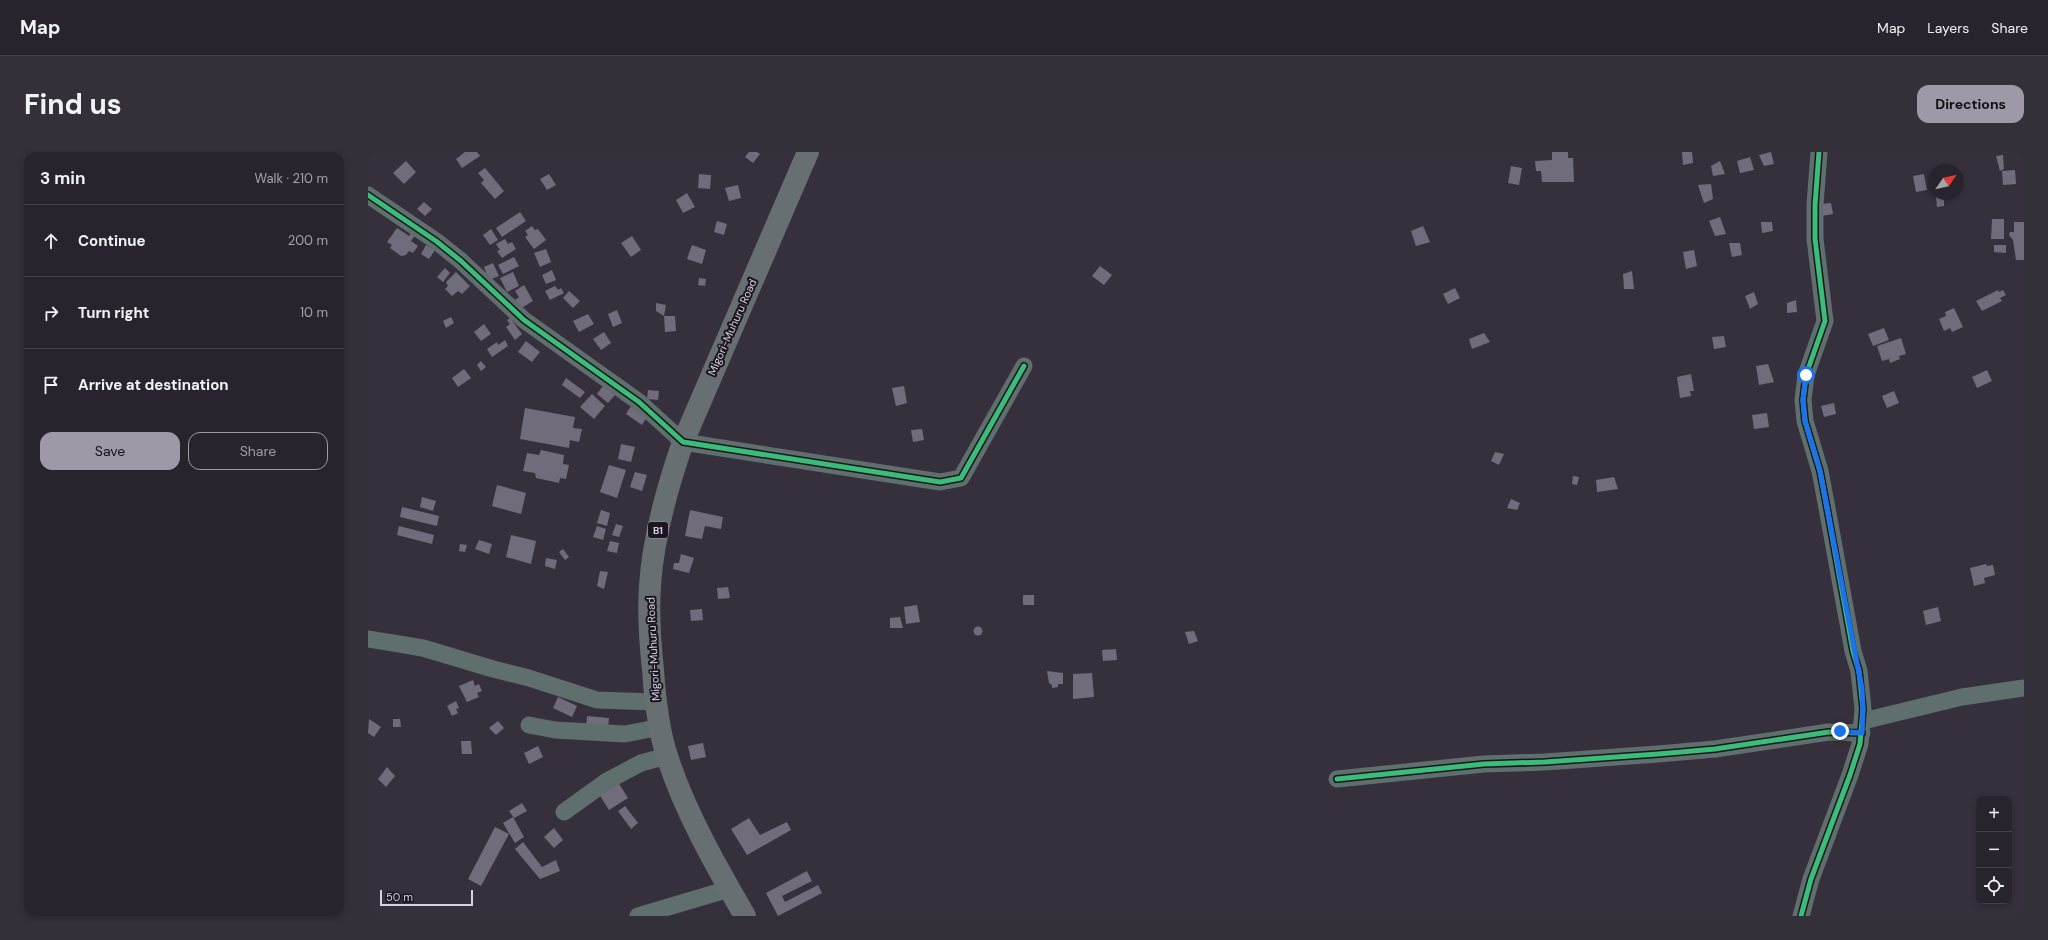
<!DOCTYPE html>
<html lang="en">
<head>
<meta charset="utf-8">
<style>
	:root { --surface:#28242d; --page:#343039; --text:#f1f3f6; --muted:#a5a4aa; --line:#444149; --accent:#9f99a7 }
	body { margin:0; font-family:"DM Sans",sans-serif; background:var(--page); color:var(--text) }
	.controls { position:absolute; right:12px; bottom:12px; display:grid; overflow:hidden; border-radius:8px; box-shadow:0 2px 6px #0003 }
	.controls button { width:36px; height:36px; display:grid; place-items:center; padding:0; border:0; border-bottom:1px solid var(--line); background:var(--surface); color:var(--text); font:20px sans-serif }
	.compass { position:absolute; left:1560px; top:12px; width:36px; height:36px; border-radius:50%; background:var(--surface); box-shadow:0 2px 6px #0003; rotate:56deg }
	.scale { position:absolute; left:12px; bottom:10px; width:93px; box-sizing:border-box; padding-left:4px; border:2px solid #d8d1e1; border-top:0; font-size:11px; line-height:14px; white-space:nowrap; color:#d8d1e1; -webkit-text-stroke:3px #1a1520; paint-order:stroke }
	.stop { position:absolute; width:12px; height:12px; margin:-9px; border:3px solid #1a73e8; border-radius:50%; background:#fff }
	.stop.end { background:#1a73e8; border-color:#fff; box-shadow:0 1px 4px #0008 }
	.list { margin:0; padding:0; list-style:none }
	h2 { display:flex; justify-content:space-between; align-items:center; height:52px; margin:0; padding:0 16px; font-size:17px }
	h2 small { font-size:13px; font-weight:400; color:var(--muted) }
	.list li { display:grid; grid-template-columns:26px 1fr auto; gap:12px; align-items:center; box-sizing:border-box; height:72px; padding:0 16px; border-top:1px solid var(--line) }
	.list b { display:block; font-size:15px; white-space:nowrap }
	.list em { font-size:13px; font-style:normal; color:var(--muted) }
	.actions { display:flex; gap:8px; padding:12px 16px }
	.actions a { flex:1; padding:9px 0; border:1px solid var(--accent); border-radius:12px; text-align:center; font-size:14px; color:var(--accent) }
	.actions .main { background:var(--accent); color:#111 }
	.icon { flex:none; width:22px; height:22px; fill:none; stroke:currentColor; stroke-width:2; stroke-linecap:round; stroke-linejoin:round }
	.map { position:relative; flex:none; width:1656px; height:764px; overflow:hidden; border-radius:12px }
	header { display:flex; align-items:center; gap:24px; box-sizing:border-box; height:56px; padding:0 20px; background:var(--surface); border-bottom:1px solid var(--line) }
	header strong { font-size:19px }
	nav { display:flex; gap:22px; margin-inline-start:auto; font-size:14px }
	.intro { display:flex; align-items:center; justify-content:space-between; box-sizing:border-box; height:96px; padding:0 24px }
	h1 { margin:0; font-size:28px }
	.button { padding:10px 18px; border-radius:12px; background:var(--accent); color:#111; font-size:14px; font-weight:700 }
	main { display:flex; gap:24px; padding:0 24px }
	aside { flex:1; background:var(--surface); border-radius:12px; box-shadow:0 2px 6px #0003 }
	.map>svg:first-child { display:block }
	.building { fill:#716c7c }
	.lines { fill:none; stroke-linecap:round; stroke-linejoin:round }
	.minor { stroke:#5f6f6d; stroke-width:17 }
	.highway { stroke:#676f72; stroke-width:22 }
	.cycleway-casing { stroke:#1a1520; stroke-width:8 }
	.cycleway { stroke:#3abd76; stroke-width:5 }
	.route { stroke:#1a73e8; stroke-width:5 }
	.labels { text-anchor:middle; stroke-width:4; stroke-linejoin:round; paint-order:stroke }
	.shield { fill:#1a1520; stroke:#9f99a7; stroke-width:1 }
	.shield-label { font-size:10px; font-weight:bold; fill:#d8d1e1 }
	.street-label { font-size:11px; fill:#d8d1e1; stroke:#1a1520 }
</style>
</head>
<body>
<header>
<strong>Map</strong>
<nav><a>Map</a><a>Layers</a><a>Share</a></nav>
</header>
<div class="intro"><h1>Find us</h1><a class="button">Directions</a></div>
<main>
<aside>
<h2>3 min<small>Walk · 210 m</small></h2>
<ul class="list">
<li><svg class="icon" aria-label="ahead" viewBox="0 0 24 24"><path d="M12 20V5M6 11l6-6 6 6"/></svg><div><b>Continue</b></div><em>200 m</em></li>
<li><svg class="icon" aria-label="right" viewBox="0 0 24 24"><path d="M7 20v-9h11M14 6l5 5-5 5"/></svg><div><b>Turn right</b></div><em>10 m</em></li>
<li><svg class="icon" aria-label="arrive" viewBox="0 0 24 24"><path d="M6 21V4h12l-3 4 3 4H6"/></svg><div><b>Arrive at destination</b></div></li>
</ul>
<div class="actions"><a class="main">Save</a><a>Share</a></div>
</aside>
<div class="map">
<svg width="1656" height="764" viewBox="0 0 1656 764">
	<rect width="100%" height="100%" fill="#36303c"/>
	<g class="building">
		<polygon points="97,0 109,0 112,4 94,16 88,7"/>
		<polygon points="381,0 389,0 392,2 385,11 377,5"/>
		<polygon points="1184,0 1200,0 1200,6 1205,6 1206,30 1174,30 1173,19 1168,19 1167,9 1184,8"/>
		<polygon points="1314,0 1324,0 1325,11 1315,13"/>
		<polygon points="1403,0 1406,12 1396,14 1391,3"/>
		<polygon points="1635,3 1636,17 1632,19 1628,4"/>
		<polygon points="1382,5 1386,18 1372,21 1369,9"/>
		<polygon points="38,9 48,20 36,32 25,21"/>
		<polygon points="1352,9 1357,22 1345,24 1343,14"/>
		<polygon points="1143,14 1154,16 1151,33 1140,31"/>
		<polygon points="117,16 136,39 127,47 113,31 116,28 110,21"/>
		<polygon points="1647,18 1648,32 1635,33 1634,19"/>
		<polygon points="181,22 188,33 179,38 172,27"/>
		<polygon points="331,22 343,23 342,37 330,36"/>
		<polygon points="1556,22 1559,38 1548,40 1545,24"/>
		<polygon points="1343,32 1345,47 1336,51 1330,33"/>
		<polygon points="370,33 373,46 361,49 357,36"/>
		<polygon points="319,41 327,55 315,61 308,48"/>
		<polygon points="1568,45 1576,45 1576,54 1569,55"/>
		<polygon points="56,50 64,57 57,64 49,57"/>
		<polygon points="1463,51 1465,62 1454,64 1453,52"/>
		<polygon points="152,60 158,69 134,85 128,76"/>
		<polygon points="1352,65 1358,82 1347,84 1341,69"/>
		<polygon points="1624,67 1636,67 1636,87 1623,87"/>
		<polygon points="349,69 359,72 356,83 346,80"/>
		<polygon points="1393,70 1404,70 1405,79 1394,81"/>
		<polygon points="1646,70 1656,70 1656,108 1648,108 1645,88 1641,83 1642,80 1646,80"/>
		<polygon points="164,74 167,78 170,77 178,88 166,97 157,85 160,83 157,79"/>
		<polygon points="1055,74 1062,90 1048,94 1043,79"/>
		<polygon points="29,76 41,84 44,80 48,82 43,89 50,94 45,101 41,99 38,103 33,104 22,96 24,93 19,90"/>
		<polygon points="123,77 130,88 122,93 115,83"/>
		<polygon points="264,84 273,98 263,105 253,91"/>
		<polygon points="137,87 140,92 144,90 148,97 134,106 129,99 132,98 128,92"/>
		<polygon points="1361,91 1372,91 1374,103 1364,105"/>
		<polygon points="58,93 67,98 61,107 53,102"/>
		<polygon points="324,93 338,98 334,112 319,107"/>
		<polygon points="1626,93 1638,93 1638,101 1626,100"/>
		<polygon points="178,97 183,110 172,115 166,101"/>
		<polygon points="1326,98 1329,114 1318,117 1315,100"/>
		<polygon points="146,105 151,114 135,122 130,113"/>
		<polygon points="125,111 131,124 121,128 116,115"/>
		<polygon points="732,114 744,123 736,133 724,124"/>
		<polygon points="77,116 82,121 75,130 69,125"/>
		<polygon points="184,118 188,128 178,132 174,123"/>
		<polygon points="1264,119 1266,137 1256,137 1255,122"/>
		<polygon points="88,120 102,134 94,142 90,139 84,144 77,137 80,134 78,130"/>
		<polygon points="145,120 151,134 139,140 132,126"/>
		<polygon points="331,126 338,127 337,134 330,133"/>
		<polygon points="156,133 165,149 152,157 147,148 151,145 147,139"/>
		<polygon points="187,134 190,138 193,136 196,141 182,148 177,139"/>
		<polygon points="1087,136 1092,146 1080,152 1075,142"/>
		<polygon points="1630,138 1631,140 1635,138 1638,143 1632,146 1634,149 1614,159 1608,149"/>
		<polygon points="201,139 212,149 205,156 195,146"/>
		<polygon points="1386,140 1390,152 1382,157 1377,144"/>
		<polygon points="1428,148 1429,160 1419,161 1419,151"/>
		<polygon points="288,151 298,153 296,164 288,159"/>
		<polygon points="1586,156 1595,175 1584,180 1582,176 1576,179 1571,167 1578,164 1577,160"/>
		<polygon points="249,158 254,171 245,175 240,162"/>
		<polygon points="220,162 226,172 211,180 205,169"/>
		<polygon points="296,164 307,164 308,179 297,180"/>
		<polygon points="83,165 86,171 78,176 75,169"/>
		<polygon points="142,166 154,182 147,188 138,175 142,172 139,168"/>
		<polygon points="116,172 123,182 113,189 106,180"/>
		<polygon points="1516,176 1521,188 1505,194 1500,182"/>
		<polygon points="236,180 243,191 233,198 225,187"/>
		<polygon points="1116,181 1122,190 1104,197 1101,187"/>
		<polygon points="1356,184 1358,195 1346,197 1344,185"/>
		<polygon points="1533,186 1538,202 1531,204 1532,207 1522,211 1521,207 1514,209 1509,194"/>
		<polygon points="137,188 140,194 124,205 119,197 129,190 130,193"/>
		<polygon points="158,189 172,200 164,210 150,200"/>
		<polygon points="113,209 118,215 113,219 109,213"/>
		<polygon points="1400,212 1406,230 1391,233 1388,214"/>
		<polygon points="96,217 103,226 90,235 84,226"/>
		<polygon points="1619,218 1624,229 1609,236 1604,225"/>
		<polygon points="1323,222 1326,239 1322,239 1323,244 1312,246 1309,225"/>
		<polygon points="198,226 217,240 212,246 194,233"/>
		<polygon points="235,234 247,243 240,251 229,242"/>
		<polygon points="536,234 539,251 528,254 524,236"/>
		<polygon points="280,238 291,239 290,248 279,247"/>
		<polygon points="1526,239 1531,251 1519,256 1514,244"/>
		<polygon points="224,242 237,254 226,267 212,255"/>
		<polygon points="265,251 281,262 274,273 258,262"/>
		<polygon points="1466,251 1468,262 1456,265 1453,254"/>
		<polygon points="157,256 207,265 205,276 214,277 211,290 202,288 201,296 152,287"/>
		<polygon points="1399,261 1401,275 1386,277 1384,263"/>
		<polygon points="554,277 556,288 545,290 543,278"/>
		<polygon points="253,292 267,295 263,310 250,307"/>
		<polygon points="173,298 196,303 195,312 201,313 198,327 192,326 191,331 168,326 167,321 155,319 159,301 171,303"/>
		<polygon points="1127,300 1136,302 1131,313 1123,309"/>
		<polygon points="241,313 258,318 249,346 232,340"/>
		<polygon points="267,320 279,323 274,339 262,335"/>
		<polygon points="1205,324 1211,325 1209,333 1204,332"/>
		<polygon points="1246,325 1250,337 1229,340 1228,328"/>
		<polygon points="129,333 158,341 153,362 124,354"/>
		<polygon points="54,345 68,349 65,359 52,355"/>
		<polygon points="1143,347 1152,351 1149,358 1139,356"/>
		<polygon points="34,355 71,364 69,374 32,365"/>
		<polygon points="233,358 242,361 239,374 229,371"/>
		<polygon points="322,358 355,365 353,377 337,374 334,387 317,384"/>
		<polygon points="248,372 255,374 251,385 244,383"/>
		<polygon points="31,374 66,383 64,392 29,383"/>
		<polygon points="229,374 238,377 235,388 225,385"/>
		<polygon points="143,383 168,389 163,412 138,405"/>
		<polygon points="111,388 124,392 121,402 107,397"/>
		<polygon points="242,389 251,391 249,401 239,399"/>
		<polygon points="92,392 99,393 97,400 91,399"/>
		<polygon points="195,397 201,405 197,408 191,400"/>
		<polygon points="313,402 326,406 321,421 305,417 306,411 311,411"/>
		<polygon points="178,406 189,408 187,417 177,414"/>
		<polygon points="1618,412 1619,414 1625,413 1627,423 1616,426 1617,431 1606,434 1602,416"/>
		<polygon points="232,419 240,420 236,437 229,434"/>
		<polygon points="360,435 362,446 350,447 349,436"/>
		<rect x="655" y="443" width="11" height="10"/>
		<polygon points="549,453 552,470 538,472 536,455"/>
		<polygon points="1570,455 1573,469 1558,473 1555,459"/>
		<polygon points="334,457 335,468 323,469 322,458"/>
		<polygon points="532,465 535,476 522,476 522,466"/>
		<circle cx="610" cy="479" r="4.5"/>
		<polygon points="826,479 830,489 821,492 817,480"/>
		<polygon points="748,497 749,508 735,509 734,498"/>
		<polygon points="679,519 695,521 695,532 690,532 690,535 684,536 684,533 681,531"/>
		<polygon points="724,521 726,545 705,547 705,522"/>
		<polygon points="105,528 107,534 111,532 114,539 109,541 111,545 99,550 91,534"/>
		<polygon points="190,545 209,554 204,565 185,556"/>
		<polygon points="88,549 91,556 88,557 90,561 84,564 79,554"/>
		<polygon points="219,564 241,566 240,576 218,574"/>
		<polygon points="1,567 13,575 6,585 0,581"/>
		<polygon points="25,567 32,567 33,575 25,575"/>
		<polygon points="130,569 136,576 128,583 121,576"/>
		<polygon points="93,589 103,589 104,602 94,602"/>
		<polygon points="335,591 338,605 323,608 320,594"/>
		<polygon points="170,594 175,605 161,612 156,601"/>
		<polygon points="19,615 27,624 18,635 10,627"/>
		<polygon points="250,630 260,646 241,658 231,642"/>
		<polygon points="154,651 159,659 146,666 141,659"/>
		<polygon points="257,654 270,671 263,677 250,659"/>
		<polygon points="145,665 156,685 147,691 135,671"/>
		<polygon points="381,666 392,683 419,670 423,678 379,703 363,677"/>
		<polygon points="127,675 141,682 113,734 100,727"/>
		<polygon points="186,676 195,688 186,696 176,685"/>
		<polygon points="155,690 174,715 188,708 192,719 172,727 147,697"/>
		<polygon points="439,719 444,729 414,744 417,750 450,733 454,741 410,764 398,741"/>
	</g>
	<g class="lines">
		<g class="minor">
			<polyline points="0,43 68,89 93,109 156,168 271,250 315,290 572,330 593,326 656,214"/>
			<polyline points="0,487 55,496 125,517 161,526 229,548 287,550"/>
			<polyline points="1495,569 1594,545 1656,536"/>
			<polyline points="161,573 187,578 257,582 293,575"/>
			<polyline points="969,627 1116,612 1177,610 1290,602 1347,597 1461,580 1494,581"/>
			<polyline points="196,660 239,629 273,611 299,604"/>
			<polyline points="270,764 361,737"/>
			<polyline points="1433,764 1443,727 1482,623 1492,592 1495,557 1491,519 1485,499 1459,356 1452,319 1437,269 1435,248 1438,223 1457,169 1447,87 1447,53 1451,0"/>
		</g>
		<path class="highway" d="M 377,764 C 348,714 317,660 299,604 C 290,577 287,547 285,518 C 282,490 280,462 282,434 C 285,385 299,336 315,290 L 440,0"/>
		<g class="cycleway-casing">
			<g id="cycleway">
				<polyline points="0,43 68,89 93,109 156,168 271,250 315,290 572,330 593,326 656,214"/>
				<polyline points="969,627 1116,612 1177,610 1290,602 1347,597 1461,580 1494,581"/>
				<polyline points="1433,764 1443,727 1482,623 1492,592 1495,557 1491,519 1485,499 1459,356 1452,319 1437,269 1435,248 1438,223 1457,169 1447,87 1447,53 1451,0"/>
			</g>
		</g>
		<use href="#cycleway" class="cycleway"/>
	</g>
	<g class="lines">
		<polyline class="route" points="1438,223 1435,248 1437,269 1452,319 1494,537 1495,557 1494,581 1472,579"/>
	</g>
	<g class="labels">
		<rect class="shield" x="280" y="370" width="20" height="16" rx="3"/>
		<g class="shield-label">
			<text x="290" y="382">B1</text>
		</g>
		<g class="street-label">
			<text transform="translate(364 175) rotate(-66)" y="4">Migori-Muhuru Road</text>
			<text transform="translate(285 497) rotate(-93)" y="4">Migori-Muhuru Road</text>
		</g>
	</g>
</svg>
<div class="controls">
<button>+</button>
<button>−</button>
<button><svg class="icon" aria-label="locate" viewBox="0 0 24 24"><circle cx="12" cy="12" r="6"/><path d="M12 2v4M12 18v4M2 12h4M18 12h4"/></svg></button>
</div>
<svg class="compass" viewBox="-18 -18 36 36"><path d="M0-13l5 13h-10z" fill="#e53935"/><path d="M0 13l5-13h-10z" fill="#a5a4aa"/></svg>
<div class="scale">50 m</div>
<div class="stop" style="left:1438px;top:223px"></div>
<div class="stop end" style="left:1472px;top:579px"></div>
</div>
</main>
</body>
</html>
